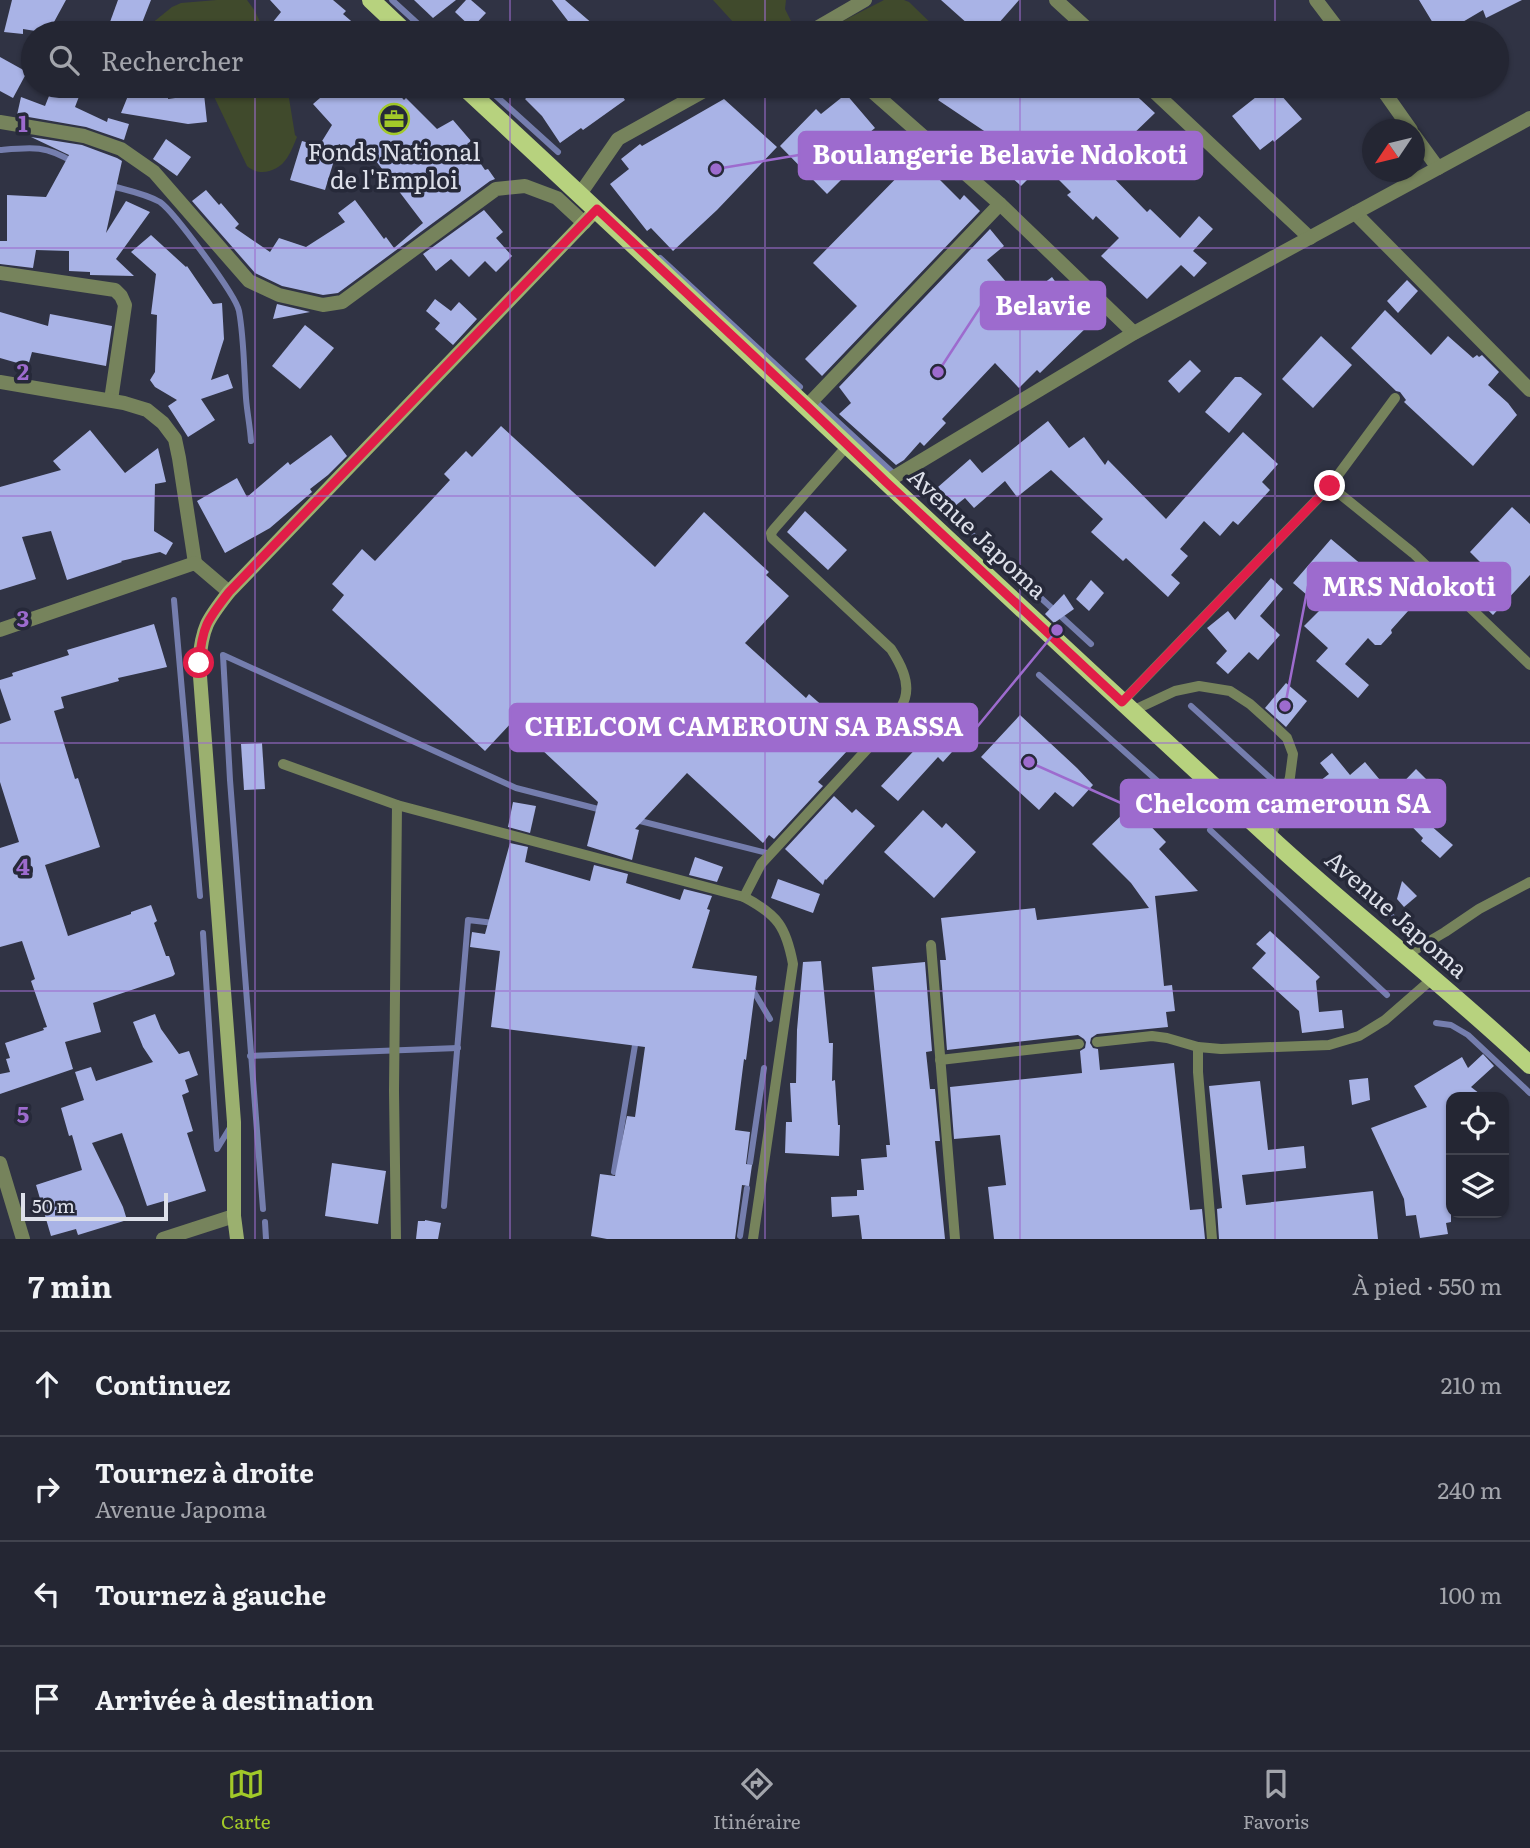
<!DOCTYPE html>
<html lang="fr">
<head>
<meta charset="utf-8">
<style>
	:root { --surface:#242633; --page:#30323f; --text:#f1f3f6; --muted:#a3a5ac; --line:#41434e; --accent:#a2c929 }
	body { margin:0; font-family:Literata,serif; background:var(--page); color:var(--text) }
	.controls { position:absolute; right:21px; bottom:21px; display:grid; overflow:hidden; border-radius:14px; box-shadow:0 2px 5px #0004 }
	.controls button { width:63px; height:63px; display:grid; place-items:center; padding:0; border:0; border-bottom:2px solid var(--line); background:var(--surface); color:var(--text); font:35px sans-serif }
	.compass { position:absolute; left:1362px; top:119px; width:63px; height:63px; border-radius:50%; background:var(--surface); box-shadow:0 2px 5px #0004; rotate:235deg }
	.scale { position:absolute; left:21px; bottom:18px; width:147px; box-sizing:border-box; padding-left:7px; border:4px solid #dde0ea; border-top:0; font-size:19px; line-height:24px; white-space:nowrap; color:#dde0ea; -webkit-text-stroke:5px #262939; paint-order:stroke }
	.stop { position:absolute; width:21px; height:21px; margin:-16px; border:5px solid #e11d48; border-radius:50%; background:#fff }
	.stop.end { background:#e11d48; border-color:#fff; box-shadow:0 2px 7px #0008 }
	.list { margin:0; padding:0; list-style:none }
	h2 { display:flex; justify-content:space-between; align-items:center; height:91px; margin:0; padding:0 28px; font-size:30px }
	h2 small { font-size:23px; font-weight:400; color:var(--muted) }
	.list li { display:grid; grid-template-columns:46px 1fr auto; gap:21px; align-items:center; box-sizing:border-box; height:105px; padding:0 28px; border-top:2px solid var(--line) }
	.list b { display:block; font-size:26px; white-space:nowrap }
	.list p { margin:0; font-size:23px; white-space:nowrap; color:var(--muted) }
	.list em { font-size:23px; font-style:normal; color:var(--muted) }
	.icon { flex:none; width:38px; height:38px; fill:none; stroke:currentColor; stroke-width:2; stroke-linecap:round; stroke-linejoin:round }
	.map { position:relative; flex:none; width:1530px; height:1239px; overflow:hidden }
	.search { position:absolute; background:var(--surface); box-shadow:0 2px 5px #0004; left:21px; right:21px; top:21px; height:77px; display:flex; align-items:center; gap:18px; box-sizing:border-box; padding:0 24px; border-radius:38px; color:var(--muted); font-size:26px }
	.sheet { height:511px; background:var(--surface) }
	nav { display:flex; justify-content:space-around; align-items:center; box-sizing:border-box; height:98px; border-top:2px solid var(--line); background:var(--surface); font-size:19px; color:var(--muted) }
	nav a { display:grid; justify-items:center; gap:4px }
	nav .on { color:var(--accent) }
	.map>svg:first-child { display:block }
	.green { fill:#404a2c }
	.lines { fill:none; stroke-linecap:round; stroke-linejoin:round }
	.stream { stroke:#757eae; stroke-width:6 }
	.building { fill:#a9b3e6 }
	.lane { stroke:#76835c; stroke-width:10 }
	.street { stroke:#76835c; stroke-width:14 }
	.secondary { stroke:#9bb06f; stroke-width:14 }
	.primary { stroke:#b7d27e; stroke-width:18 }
	.route { stroke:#e11d48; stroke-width:9 }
	.grid { fill:none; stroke:#9d6bce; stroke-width:2; stroke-opacity:0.55 }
	.labels { text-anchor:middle; stroke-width:7; stroke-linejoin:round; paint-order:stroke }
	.poi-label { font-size:24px; fill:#dde0ea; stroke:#262939 }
	.street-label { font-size:24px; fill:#dde0ea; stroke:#262939 }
	.grid-label { font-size:23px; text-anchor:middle; font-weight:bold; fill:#9d6bce; stroke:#262939; stroke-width:7; stroke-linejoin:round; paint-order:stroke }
	.leader { fill:none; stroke:#9d6bce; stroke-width:2.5 }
	.callout-dot { fill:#9d6bce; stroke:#262939; stroke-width:2.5 }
	.callout { fill:#9d6bce; stroke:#9d6bce; stroke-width:2.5 }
	.callout-label { font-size:26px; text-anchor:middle; font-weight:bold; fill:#fff }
</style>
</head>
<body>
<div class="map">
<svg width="1530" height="1239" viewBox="0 0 1530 1239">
	<rect width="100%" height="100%" fill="#303344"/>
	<g class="green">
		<polygon points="217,0 247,0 255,11 265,33 150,33 151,24 172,7 181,3"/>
		<polygon points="713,0 786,0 785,9 791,21 767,33 743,33"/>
		<polygon points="884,0 904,0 909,2 941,33 833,33 832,31 837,24"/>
		<path d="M 209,86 L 287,86 L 295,135 L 297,137 C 294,144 291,152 287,158 C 278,172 259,177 247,166 Z"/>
	</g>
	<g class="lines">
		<g class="stream">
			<polyline points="392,0 428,33"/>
			<polyline points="485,86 558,152"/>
			<path d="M 0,150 C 32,147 45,145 73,162"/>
			<path d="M 108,185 C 125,190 144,193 160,202 C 174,212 236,295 239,311 C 244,338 244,371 246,398 C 247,412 250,426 251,441"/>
			<polyline points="660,258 800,387"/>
			<polyline points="813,399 892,472"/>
			<polyline points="918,485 1091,644"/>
			<polyline points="174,600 200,896"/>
			<polyline points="1039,675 1163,786"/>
			<polyline points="1191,706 1277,784"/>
			<polyline points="1167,791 1204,823"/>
			<polyline points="636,820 771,854"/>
			<polyline points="1210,830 1387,995"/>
			<polyline points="1336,865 1402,926"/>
			<polyline points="203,933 217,1149 231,1126"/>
			<polyline points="754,992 770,1019"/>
			<polyline points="1436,1023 1451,1025 1468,1035 1530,1093"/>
			<polyline points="250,1056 458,1048"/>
			<polyline points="750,1163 764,1068"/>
			<polyline points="614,1172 636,1039"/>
			<polyline points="444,1206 468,920 494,923"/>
			<polyline points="263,1209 230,780 223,655 516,788 602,810"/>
			<polyline points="265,1222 266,1239"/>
			<polyline points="740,1236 747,1188"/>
		</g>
	</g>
	<g class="building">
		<polygon points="12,0 66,0 48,33 23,29 23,34 4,32"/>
		<polygon points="118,0 151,0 138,33 106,33"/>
		<polygon points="270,0 333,0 346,11 343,14 365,33 264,33 281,12"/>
		<polygon points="414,0 456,0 433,18"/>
		<polygon points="466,0 471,0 486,13 472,28 455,12"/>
		<polygon points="552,0 565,0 594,25 587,33 557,33 568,21"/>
		<polygon points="941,0 1019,0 990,33 978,33"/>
		<polygon points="1419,0 1522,0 1486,18 1483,10 1444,33 1439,33"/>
		<polygon points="0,57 27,72 13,98 0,91"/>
		<polygon points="53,86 83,86 75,107 107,122 108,118 129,124 124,140 86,127 17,115 21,97 45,106"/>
		<polygon points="132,86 170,86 168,99 204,94 207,122 188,124 121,113"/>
		<polygon points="334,86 391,86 404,100 406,98 437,129 453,120 471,141 467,144 485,170 488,169 495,179 490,181 338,293 323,295 282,286 255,273 192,201 206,190 219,205 221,203 239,224 235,228 270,252 279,238 306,247 345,222 338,213 355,200 384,239 386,237 394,248 423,223 373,157 369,162 339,144 325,190 290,180 302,141 319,146 332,125 313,104"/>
		<polygon points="540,86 615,86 625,100 583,130 581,128 560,143 542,116 525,99"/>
		<polygon points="950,86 1126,86 1155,113 1101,165 1147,212 1150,209 1180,238 1199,216 1213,229 1193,251 1207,263 1194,277 1181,265 1147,299 1101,256 1119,238 1096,216 1093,220 1067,195 1071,192 1043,164 1021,186 992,159 1005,145 938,100"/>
		<polygon points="1270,86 1273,86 1302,119 1274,142 1273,140 1260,150 1232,116"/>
		<polygon points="846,94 875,128 853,146 864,157 827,194 780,146 816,109 821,114"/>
		<polygon points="724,99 777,147 717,210 673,251 651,228 647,231 610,184 629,169 621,159 640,144 642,146"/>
		<polygon points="31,137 82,145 117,158 122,161 106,233 126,201 150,212 116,259 134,276 90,275 90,272 69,271 69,251 36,250 33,268 0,264 0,241 7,241 7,195 46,197 69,155"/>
		<polygon points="166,139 191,157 177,176 153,159"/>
		<polygon points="917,157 960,200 964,195 980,211 822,376 805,359 857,306 813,263"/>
		<polygon points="484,210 503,232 496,238 512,256 496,272 485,261 469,277 451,259 436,271 423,254"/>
		<polygon points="990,229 1004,246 987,260 1022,300 1052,277 1064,294 1067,291 1094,320 1040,373 1037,370 1019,388 995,363 942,419 946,423 924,446 920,442 904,460 896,465 839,414 851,403 839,387"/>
		<polygon points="151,235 186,267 187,266 213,304 222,303 224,339 211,380 228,374 233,388 201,399 215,420 188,437 168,406 177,400 155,387 150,380 155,372 157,315 151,314 156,274 131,252"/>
		<polygon points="1407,280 1418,291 1398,313 1387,301"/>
		<polygon points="435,299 451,311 459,302 477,319 453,345 435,329 440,323 426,311"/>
		<polygon points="277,304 310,312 273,319"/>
		<polygon points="1385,310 1431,355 1448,336 1473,358 1477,355 1479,357 1482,355 1499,372 1488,385 1508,403 1517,415 1473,466 1404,402 1406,400 1400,392 1396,391 1351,348"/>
		<polygon points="0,312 48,326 50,314 112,326 106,366 32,352 28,366 0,358"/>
		<polygon points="305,325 334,348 300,389 272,366"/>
		<polygon points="1321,336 1352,365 1313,408 1282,379"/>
		<polygon points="1190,360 1201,371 1179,393 1168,381"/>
		<polygon points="1235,377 1241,377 1262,394 1229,433 1205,412"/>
		<polygon points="1048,421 1069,448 1084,437 1105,465 1108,460 1166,519 1243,432 1278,464 1262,482 1270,490 1238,525 1233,521 1220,536 1204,521 1180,549 1188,556 1171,575 1180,583 1168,597 1126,558 1123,561 1091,532 1103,519 1051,470 1017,497 1005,481 974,508 965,498 955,506 938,487 970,459 982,473"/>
		<polygon points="501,426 655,567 704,512 769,572 766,575 789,596 745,643 806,698 809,694 825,708 816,718 849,749 818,782 823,786 774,839 769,835 763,843 687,773 635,829 639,830 632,860 587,846 598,802 512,722 485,751 332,610 344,595 332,584 362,549 375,561 450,480 444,474 466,451 472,457"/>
		<polygon points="90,430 125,473 158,448 166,482 155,484 154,531 173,543 166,555 160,552 121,561 122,562 67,580 51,531 22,537 36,579 0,590 0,487 61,470 53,461"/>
		<polygon points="331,435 347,456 328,475 310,489 312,492 270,528 225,553 197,501 237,478 247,497 288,462 290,465"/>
		<polygon points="1512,507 1530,524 1530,575 1493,615 1469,592 1488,570 1470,552"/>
		<polygon points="805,511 847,550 828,570 787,532"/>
		<polygon points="1331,539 1375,576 1384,566 1394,575 1401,568 1426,591 1391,630 1392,633 1381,645 1375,645 1368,638 1345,664 1369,685 1358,698 1316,661 1328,648 1304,626 1322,608 1293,583"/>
		<polygon points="1271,578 1283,589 1260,616 1280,635 1258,660 1249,652 1228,674 1216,663 1227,651 1207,628 1228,611 1235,620"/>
		<polygon points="1091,580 1104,593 1089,611 1076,599"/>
		<polygon points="1064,594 1074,609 1054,623 1045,614"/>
		<polygon points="154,624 167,667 118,678 119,681 61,697 64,708 54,711 75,779 78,778 100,847 45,865 68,936 131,914 131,912 151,905 157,921 154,923 166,956 169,956 175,974 173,976 93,1003 101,1032 65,1042 73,1069 0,1094 0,1074 10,1072 6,1059 10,1058 5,1043 44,1030 43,1028 47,1027 31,981 35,979 22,941 0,947 0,848 19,842 0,782 0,724 11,720 0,688 0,680 13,676 12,673 69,655 67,650"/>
		<polygon points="1286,683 1307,701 1286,727 1265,708"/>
		<polygon points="1020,715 1077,768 1093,785 1073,807 1055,792 1039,810 981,757"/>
		<polygon points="934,719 960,743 943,762 938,757 898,801 881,786 922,742 917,738"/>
		<polygon points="262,743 265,789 244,790 241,744"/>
		<polygon points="1332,753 1350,775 1365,762 1380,780 1344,809 1320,781 1329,774 1320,763"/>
		<polygon points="1416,769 1433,786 1429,790 1439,798 1421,817 1453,845 1440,858 1421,841 1423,838 1386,800"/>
		<polygon points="834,796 852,813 856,809 875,826 826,880 825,879 823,885 785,849"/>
		<polygon points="513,802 536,806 530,833 508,827"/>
		<polygon points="1131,806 1166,842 1159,849 1198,891 1155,896 1164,986 1172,985 1175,1011 1166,1012 1168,1027 1097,1034 1091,1038 1090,1043 1093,1048 1098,1049 1100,1070 1174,1063 1190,1210 1202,1209 1205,1239 994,1239 988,1187 1006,1185 1000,1135 954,1139 950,1087 1082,1073 1080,1051 1085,1048 1086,1042 1084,1039 1078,1035 947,1050 940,960 946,960 941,918 1035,908 1037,920 1149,908 1131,883 1092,844"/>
		<polygon points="923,810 942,828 946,823 976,852 934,898 884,852"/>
		<polygon points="510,843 528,847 525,862 590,881 594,865 628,874 626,883 680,900 684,889 712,896 707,909 710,910 692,968 757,976 746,1060 744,1059 735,1130 750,1132 746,1164 752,1165 749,1186 742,1185 735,1239 607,1239 591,1236 600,1174 615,1176 627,1116 635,1117 645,1047 491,1027 500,951 470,947 472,932 485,934"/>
		<polygon points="695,857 723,867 717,882 689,875"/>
		<polygon points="778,879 820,894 813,913 771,898"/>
		<polygon points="1402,881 1417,896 1404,907 1397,899"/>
		<polygon points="1270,931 1320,977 1316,981 1319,1012 1342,1010 1344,1028 1302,1033 1299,1011 1252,968 1266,953 1256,944"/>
		<polygon points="821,961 829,1043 833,1043 832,1081 835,1080 838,1125 840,1125 839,1156 785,1153 786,1122 792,1122 790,1083 796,1083 797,1030 803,962"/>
		<polygon points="925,962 932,1051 926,1052 930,1089 935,1089 940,1141 935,1141 945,1239 862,1239 859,1215 832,1217 831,1197 857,1196 857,1190 864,1190 861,1159 887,1157 886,1145 890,1145 872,967"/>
		<polygon points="155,1014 161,1029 179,1054 189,1051 198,1075 185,1080 189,1092 182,1095 193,1131 187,1133 206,1191 164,1204 164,1201 147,1206 122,1133 92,1143 123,1207 127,1220 78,1235 76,1229 51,1236 36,1185 82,1170 72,1135 69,1136 61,1108 84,1100 75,1072 91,1067 96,1081 153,1062 143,1047 133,1022"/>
		<polygon points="1483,1054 1494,1066 1471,1087 1484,1097 1451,1097 1451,1222 1446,1223 1448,1234 1420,1238 1416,1215 1406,1216 1404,1199 1371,1128 1427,1107 1414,1086 1462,1057 1468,1068"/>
		<polygon points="1368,1078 1370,1100 1352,1105 1349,1080"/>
		<polygon points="1260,1081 1268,1150 1304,1146 1306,1168 1242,1175 1246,1205 1373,1191 1378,1239 1219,1239 1217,1209 1222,1208 1209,1086"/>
		<polygon points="332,1163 386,1171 378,1224 325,1216"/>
		<polygon points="425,1220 441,1223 438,1239 416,1239 418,1221 425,1221"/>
	</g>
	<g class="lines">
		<g class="lane">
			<polyline points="1330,486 1413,553 1530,665"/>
			<polyline points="1122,702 1330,486 1395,398"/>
			<polyline points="1132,711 1175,691 1199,686 1230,691 1250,704 1270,722 1287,738 1293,754 1290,777 1282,807 1270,839"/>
			<path d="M 283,764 L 397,805 L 744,897 C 778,915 786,927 793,964 L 753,1239"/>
			<path d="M 744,897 L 761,864 L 895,719 C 898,712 903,705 905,698 C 910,681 900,663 891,649 L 772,538 L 771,533 L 774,529 L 847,446"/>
			<polyline points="931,945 955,1239"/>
			<polyline points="1406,955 1445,932 1479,909 1530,882"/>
			<polyline points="1097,1042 1152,1036 1167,1038 1198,1047 1221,1049 1329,1045 1359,1036 1385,1020 1432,979"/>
			<polyline points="1198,1047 1198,1072 1212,1239"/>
			<polyline points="940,1060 1079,1044"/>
			<polyline points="396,1239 394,1091 397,805"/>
		</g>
		<g class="street">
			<polyline points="1056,0 1092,33"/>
			<polyline points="1316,0 1341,33"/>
			<polyline points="808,33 865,0"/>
			<polyline points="866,86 1000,204 1134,333"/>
			<polyline points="1148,86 1310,238"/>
			<polyline points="1380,86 1411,130"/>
			<polyline points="0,122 84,136 121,149 154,172 249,281 279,295 323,305 342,302 496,189 525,186 557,198 584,223"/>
			<polyline points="1414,135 1438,168"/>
			<polyline points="580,194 618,139 713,86"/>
			<polyline points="1355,213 1530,390"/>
			<polyline points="0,273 115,290 121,296 125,305 111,400"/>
			<polyline points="0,382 124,403 147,410 163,423 175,439 179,458 195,563"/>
			<polyline points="807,406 1000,204"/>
			<polyline points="886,482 1134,333 1530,118"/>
			<polyline points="0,630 195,563 229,592"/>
			<polyline points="0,1163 23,1239"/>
			<polyline points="163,1239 234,1216"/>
		</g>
		<path class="secondary" d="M 237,1239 L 234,1216 L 234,1122 L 199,663 C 202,627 207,620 229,592 L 597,209"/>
		<g class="primary">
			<polyline points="371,0 406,33"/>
			<path d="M 463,86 C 732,335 996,588 1267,835 C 1352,914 1446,985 1530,1065"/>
		</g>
	</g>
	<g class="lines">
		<path class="route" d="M 199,663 C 202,627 207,620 229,592 L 597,209 L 807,406 L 886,482 L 1122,702 L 1330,486"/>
	</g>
	<path class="grid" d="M 255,0 L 255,33M 510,0 L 510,33M 765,0 L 765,33M 1020,0 L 1020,33M 1275,0 L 1275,33M 255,86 L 255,1239M 510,86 L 510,1239M 765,86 L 765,1239M 1020,86 L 1020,1239M 1275,86 L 1275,1239M 0,248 L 1530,248M 0,496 L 1530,496M 0,743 L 1530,743M 0,991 L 1530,991"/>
	<defs>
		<g id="office-ring" transform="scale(1.575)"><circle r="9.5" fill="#262939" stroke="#a2c929" stroke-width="1.5"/><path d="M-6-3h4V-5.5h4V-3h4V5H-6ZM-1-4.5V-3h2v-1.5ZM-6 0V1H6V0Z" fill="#a2c929"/></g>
	</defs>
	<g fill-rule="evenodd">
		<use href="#office-ring" x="394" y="119"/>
	</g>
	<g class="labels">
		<g class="poi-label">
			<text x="394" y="161">Fonds National<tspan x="394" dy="28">de l'Emploi</tspan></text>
		</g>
		<g class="street-label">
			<text transform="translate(977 534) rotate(43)" y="8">Avenue Japoma</text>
			<text transform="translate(1396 915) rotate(41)" y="8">Avenue Japoma</text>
		</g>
	</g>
	<g class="grid-label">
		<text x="23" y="132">1</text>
		<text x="23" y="380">2</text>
		<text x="23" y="627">3</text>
		<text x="23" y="875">4</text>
		<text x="23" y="1123">5</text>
	</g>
	<path class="leader" d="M716 169L799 155M938 372L981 306M1285 706L1308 586M1057 630L977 727M1029 762L1121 803"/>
	<g class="callout-dot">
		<circle cx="716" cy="169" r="7"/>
		<circle cx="938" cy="372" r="7"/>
		<circle cx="1285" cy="706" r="7"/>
		<circle cx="1057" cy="630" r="7"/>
		<circle cx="1029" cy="762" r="7"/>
	</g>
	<g class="callout">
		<rect x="799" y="132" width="403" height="47" rx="7"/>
		<rect x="981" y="282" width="124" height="47" rx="7"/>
		<rect x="1308" y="563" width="202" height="47" rx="7"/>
		<rect x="510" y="704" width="467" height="47" rx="7"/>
		<rect x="1121" y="780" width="324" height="47" rx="7"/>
	</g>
	<g class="callout-label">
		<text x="1000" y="164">Boulangerie Belavie Ndokoti</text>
		<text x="1043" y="315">Belavie</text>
		<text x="1409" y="596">MRS Ndokoti</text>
		<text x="744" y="736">CHELCOM CAMEROUN SA BASSA</text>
		<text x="1283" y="813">Chelcom cameroun SA</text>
	</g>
</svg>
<div class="controls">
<button><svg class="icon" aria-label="locate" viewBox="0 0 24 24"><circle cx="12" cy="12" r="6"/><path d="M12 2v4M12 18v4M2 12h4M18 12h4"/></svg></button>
<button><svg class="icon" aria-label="layers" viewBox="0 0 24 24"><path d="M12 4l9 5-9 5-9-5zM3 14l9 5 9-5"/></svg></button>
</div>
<svg class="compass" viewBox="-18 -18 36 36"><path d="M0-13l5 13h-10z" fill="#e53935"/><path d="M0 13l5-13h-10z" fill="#a3a5ac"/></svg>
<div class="scale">50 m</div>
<div class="stop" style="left:199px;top:663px"></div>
<div class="stop end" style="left:1330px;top:486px"></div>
<div class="search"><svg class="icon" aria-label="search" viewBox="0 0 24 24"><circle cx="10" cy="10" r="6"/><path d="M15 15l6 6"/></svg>Rechercher</div>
</div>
<section class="sheet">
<h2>7 min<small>À pied · 550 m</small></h2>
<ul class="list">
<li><svg class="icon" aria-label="ahead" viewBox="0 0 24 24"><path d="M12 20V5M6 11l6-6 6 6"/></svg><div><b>Continuez</b></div><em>210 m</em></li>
<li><svg class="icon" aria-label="right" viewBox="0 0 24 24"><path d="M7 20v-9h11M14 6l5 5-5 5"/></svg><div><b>Tournez à droite</b><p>Avenue Japoma</p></div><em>240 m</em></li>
<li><svg class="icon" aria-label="left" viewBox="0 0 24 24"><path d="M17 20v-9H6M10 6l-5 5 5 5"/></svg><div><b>Tournez à gauche</b></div><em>100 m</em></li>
<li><svg class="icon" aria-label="arrive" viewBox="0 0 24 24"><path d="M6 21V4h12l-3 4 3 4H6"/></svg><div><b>Arrivée à destination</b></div></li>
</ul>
</section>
<nav>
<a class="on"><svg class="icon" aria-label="map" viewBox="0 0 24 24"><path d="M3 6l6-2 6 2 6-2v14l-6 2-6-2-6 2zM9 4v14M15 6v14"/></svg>Carte</a>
<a><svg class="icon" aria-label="directions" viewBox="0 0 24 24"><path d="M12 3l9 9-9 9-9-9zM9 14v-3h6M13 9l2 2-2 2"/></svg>Itinéraire</a>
<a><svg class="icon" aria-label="saved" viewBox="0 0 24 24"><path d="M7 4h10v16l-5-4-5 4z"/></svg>Favoris</a>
</nav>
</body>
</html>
